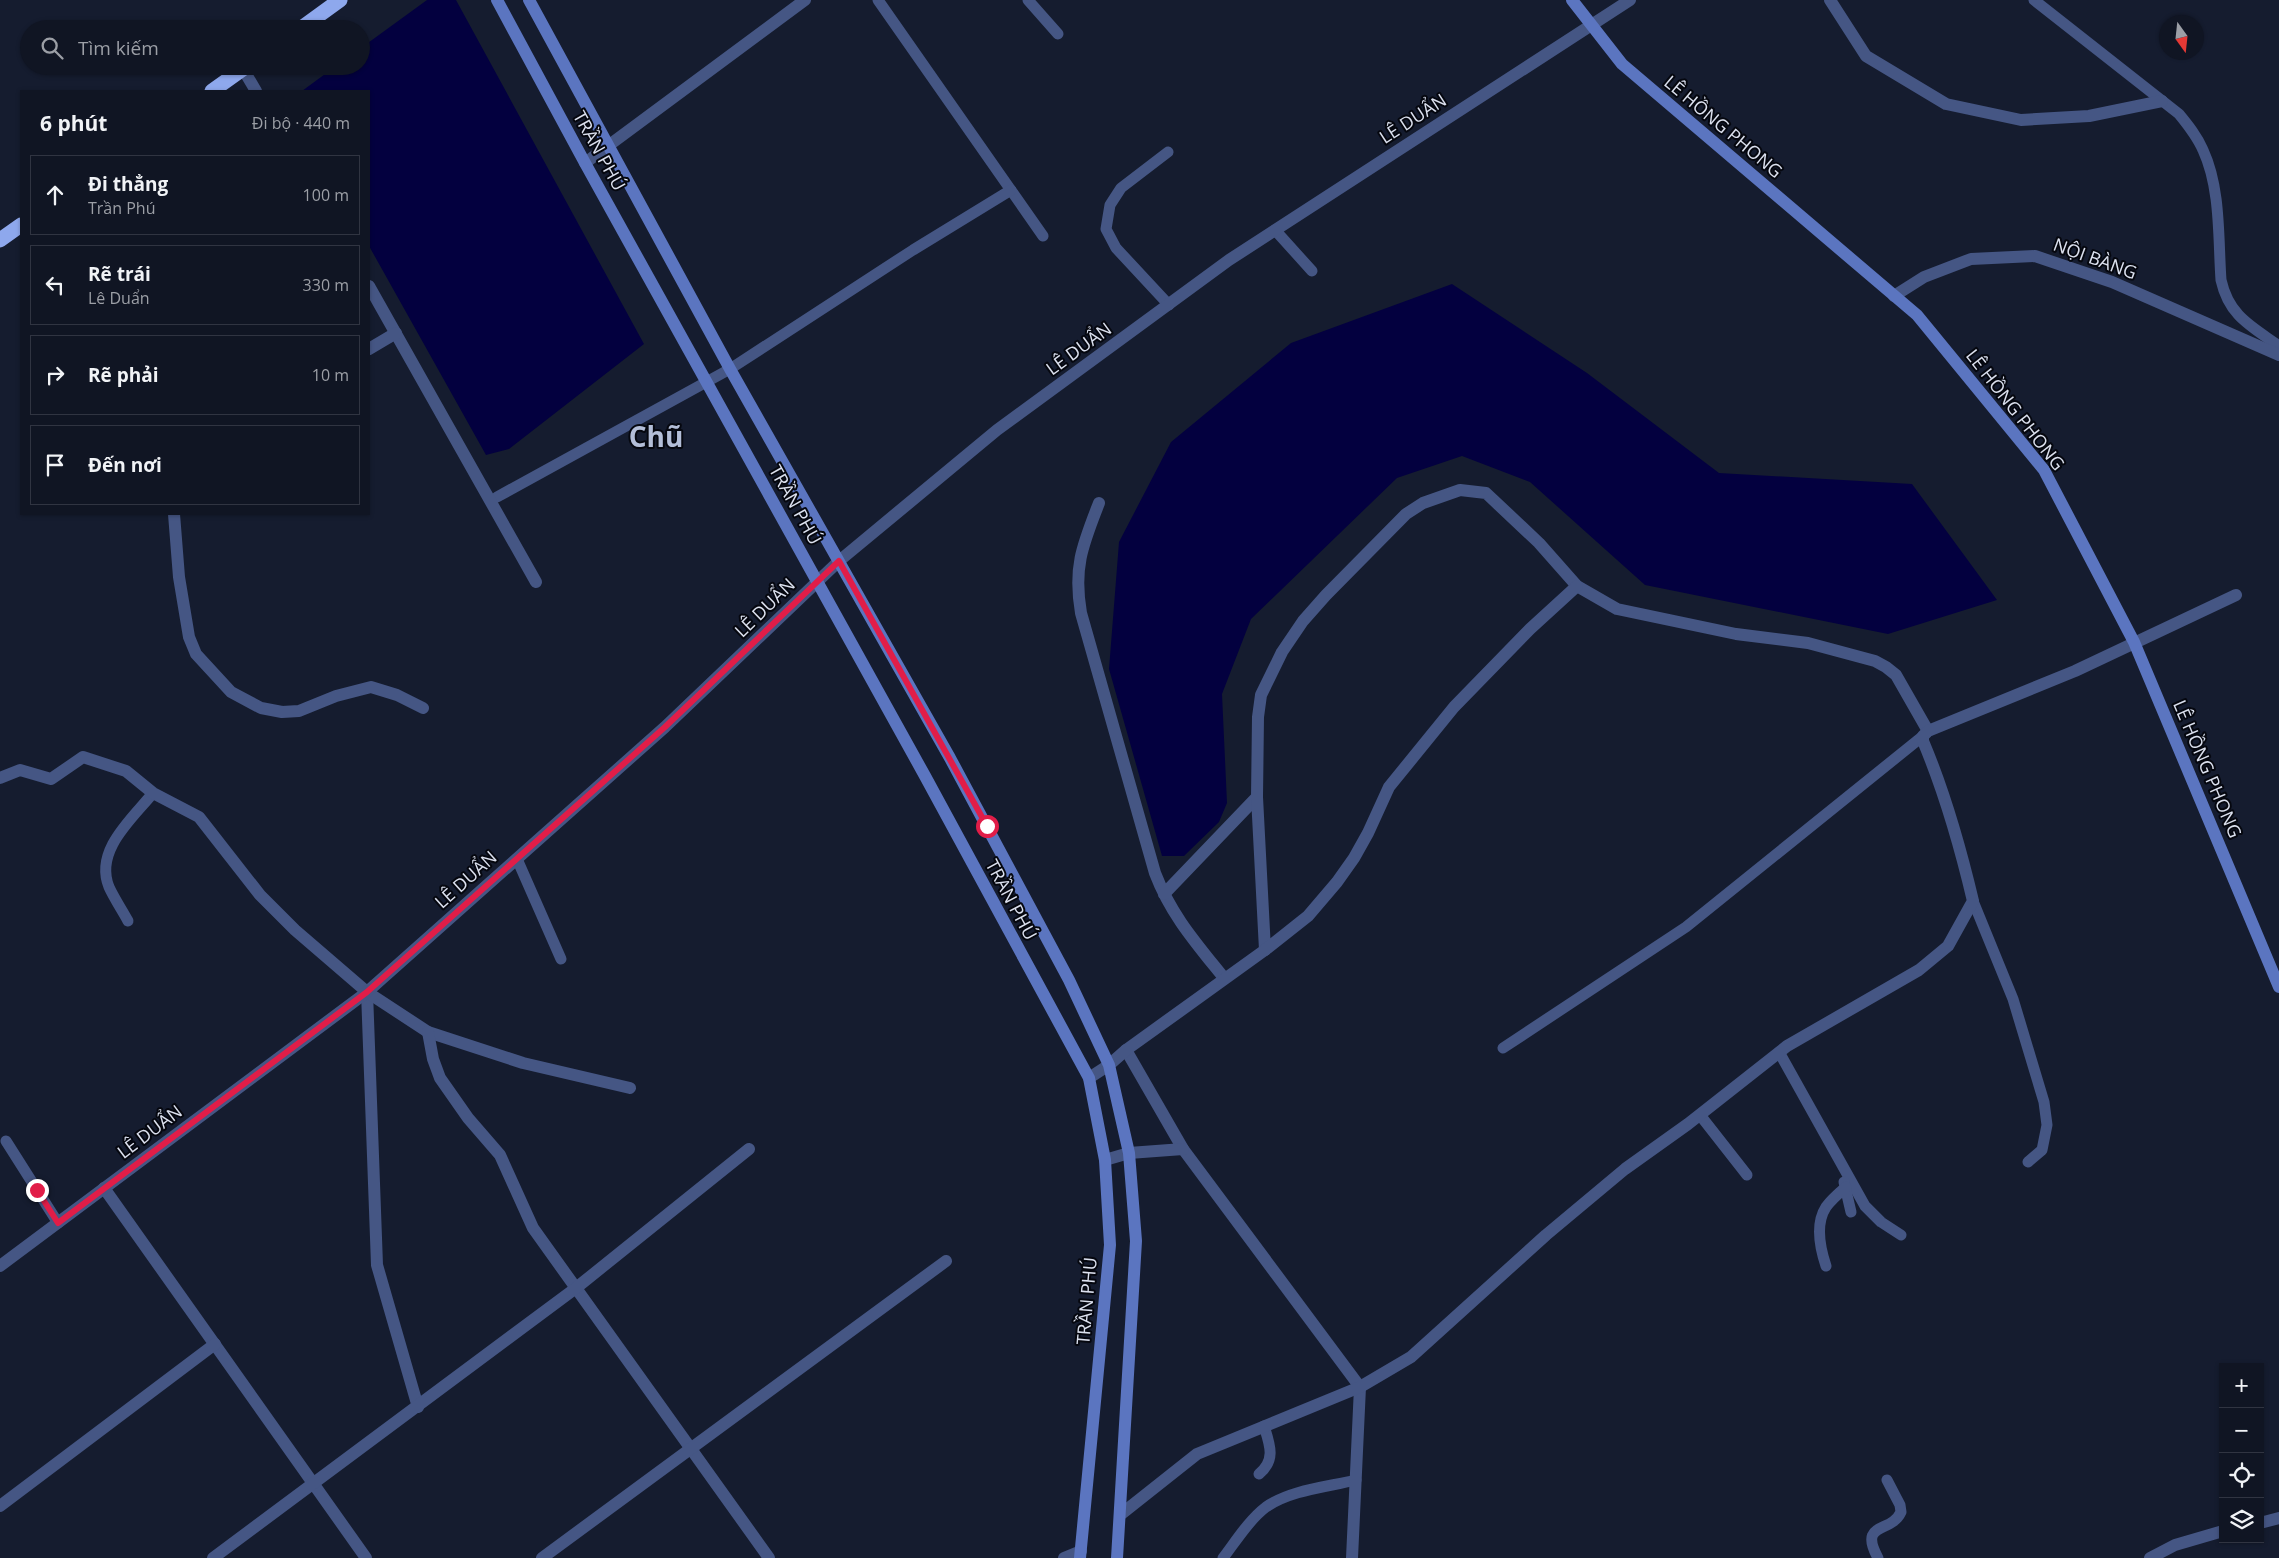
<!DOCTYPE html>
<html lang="vi">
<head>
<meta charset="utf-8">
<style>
	:root { --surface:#101523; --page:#1e2230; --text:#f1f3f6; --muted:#9c9fa6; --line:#303441 }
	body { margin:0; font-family:"Open Sans",sans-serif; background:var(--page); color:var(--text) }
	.controls { position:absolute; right:15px; bottom:15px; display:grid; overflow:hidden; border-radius:0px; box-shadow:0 1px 4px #0004 }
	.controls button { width:45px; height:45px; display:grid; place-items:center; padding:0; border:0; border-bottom:1px solid var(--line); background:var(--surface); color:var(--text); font:25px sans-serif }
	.compass { position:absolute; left:2159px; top:15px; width:45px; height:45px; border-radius:50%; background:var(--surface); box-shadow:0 1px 4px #0004; rotate:165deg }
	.stop { position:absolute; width:15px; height:15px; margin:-11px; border:4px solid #e11d48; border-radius:50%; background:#fff }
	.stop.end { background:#e11d48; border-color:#fff; box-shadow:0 1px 5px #0008 }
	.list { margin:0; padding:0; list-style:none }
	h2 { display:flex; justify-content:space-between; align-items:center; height:65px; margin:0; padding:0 20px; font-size:21px }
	h2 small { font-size:16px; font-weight:400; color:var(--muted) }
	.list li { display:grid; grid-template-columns:32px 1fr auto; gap:15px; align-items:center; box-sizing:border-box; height:80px; margin:0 10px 10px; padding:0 10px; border:1px solid var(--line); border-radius:0px }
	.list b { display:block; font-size:19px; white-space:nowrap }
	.list p { margin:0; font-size:16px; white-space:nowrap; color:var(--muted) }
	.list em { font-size:16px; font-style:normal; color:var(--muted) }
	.icon { flex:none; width:28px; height:28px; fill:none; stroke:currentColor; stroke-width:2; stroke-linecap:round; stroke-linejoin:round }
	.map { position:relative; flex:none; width:2279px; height:1558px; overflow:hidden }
	.search { position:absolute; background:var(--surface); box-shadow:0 1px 4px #0004; left:20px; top:20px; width:350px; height:55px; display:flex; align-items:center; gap:12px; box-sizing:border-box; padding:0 18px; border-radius:28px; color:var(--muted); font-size:19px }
	.panel { position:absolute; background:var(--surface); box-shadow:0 1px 4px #0004; left:20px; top:90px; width:350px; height:425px; border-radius:0px }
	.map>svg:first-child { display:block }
	.water { fill:#03003f }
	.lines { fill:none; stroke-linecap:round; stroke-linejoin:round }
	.lane { stroke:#455684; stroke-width:11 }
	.street { stroke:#455684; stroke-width:12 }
	.secondary { stroke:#5b75c0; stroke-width:12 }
	.highway { stroke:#8ea8ed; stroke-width:15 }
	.route { stroke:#e11d48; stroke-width:6 }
	.labels { text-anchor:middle; stroke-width:4; stroke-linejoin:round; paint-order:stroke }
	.street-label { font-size:18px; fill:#dce1ef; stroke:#05070f }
	.town-label { font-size:28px; font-weight:bold; fill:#b3bed8; stroke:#05070f }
</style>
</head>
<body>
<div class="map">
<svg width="2279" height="1558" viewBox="0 0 2279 1558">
	<rect width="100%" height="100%" fill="#151c2f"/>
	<g class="water">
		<polygon points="427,0 456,0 644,344 509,449 486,455 369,246 369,91 302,91 336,66 361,66 361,48"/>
		<polygon points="1452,284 1587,373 1719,473 1912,484 1997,600 1888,634 1645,585 1530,482 1462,456 1397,478 1251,619 1222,694 1227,803 1219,822 1184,856 1162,856 1109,669 1119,542 1171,442 1291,343"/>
	</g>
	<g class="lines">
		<g class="lane">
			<polyline points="878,0 1043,236"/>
			<polyline points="1028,0 1058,34"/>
			<path d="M 2034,0 L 2179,114 C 2188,125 2197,136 2203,150 C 2221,189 2218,238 2221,280 C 2229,316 2251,326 2279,346"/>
			<polyline points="1168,152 1121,188 1110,205 1106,229 1116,248 1169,305"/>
			<polyline points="1275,230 1312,271"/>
			<polyline points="497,497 730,369 913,250 1011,190"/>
			<polyline points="517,859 561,959"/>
			<polyline points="1973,901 2013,999 2044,1102 2047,1125 2042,1150 2028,1162"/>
			<path d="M 128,921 C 122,910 114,898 109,887 C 94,850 133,818 153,793"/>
			<polyline points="1503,1048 1686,927 1923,736"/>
			<polyline points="1779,1052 1865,1206 1881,1222 1901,1235"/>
			<polyline points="1700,1115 1747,1175"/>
			<polyline points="6,1141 58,1223"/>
			<polyline points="1844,1182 1851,1212"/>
			<path d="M 1826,1266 C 1820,1248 1815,1224 1826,1207 C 1831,1200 1839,1193 1846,1187"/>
			<path d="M 1259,1474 C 1276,1460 1270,1445 1264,1426"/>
			<path d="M 1223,1558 C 1236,1541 1249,1520 1266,1507 C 1291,1490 1327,1487 1356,1480"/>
			<path d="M 1878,1558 C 1858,1521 1891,1534 1901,1512 L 1900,1505 L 1887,1480"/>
		</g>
		<g class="street">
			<polyline points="1830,0 1866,56 1946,104 2021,120 2089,116 2162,101"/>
			<polyline points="243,69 256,91"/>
			<polyline points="585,163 805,0"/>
			<polyline points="369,286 536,582"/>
			<polyline points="1894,296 1924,277 1971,259 2035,256 2112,282 2279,355"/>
			<polyline points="369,349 396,333"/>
			<path d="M 1099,503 C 1083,544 1073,567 1081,613 L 1155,873 C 1171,915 1196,943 1224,978"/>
			<polyline points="174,514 179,577 189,637 196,654 231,692 261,708 282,712 299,711 336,696 371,687 397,695 423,708"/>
			<polyline points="0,778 20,770 51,779 83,757 126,771 153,793 199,817 260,895 295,930 367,992 377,1265 418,1407"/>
			<polyline points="1164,894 1257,797"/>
			<polyline points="1265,950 1257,797 1258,717 1261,695 1282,652 1303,621 1326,595 1406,514 1423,503 1460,490 1486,493 1539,543 1577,586 1617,609 1736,634 1808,643 1875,661 1886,667 1896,675 1928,731"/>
			<polyline points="367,992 428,1032 523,1063 630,1088"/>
			<polyline points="428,1032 433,1059 440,1078 468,1118 500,1155 533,1228 769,1558"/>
			<polyline points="1126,1050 1183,1149 1360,1387 1352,1558"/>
			<polyline points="1089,1078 1109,1065 1126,1050 1265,950 1308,916 1337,882 1354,858 1368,833 1389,787 1454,707 1530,629 1577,586"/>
			<polyline points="1105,1160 1129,1153 1183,1149"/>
			<polyline points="104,1188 366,1558"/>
			<polyline points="0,1266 367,992 665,727 839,561 997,430 1229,260 1630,0"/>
			<polyline points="0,1506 215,1344"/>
			<path d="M 1120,1515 L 1197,1454 L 1360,1387 L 1411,1357 L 1546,1235 L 1625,1169 L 1688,1124 L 1787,1046 L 1919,970 L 1948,946 L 1973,901 C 1960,846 1945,793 1923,741 L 1923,736 L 1928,731 L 2075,671 L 2236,595"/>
			<polyline points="2260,1523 2279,1518"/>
			<polyline points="213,1558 576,1288 749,1149"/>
			<polyline points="542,1558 946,1261"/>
			<polyline points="1064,1558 1081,1551"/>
			<polyline points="2150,1558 2175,1545 2223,1531"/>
		</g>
		<g class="secondary">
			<polyline points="497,0 585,163 925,776 1089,1078 1105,1160 1110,1245 1080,1558"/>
			<polyline points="529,0 730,369 950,758 1069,980 1109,1065 1129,1153 1136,1241 1117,1558"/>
			<polyline points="1572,0 1622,64 1917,315 2044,470 2134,642 2279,987"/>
		</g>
		<g class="highway">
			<polyline points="300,29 340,0"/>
			<polyline points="212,91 247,66"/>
			<polyline points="0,240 21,225"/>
		</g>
	</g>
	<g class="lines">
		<polyline class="route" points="37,1190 58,1223 367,992 665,727 839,561 987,826"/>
	</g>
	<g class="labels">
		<g class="street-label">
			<text transform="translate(1413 119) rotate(-33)" y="6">LÊ DUẨN</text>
			<text transform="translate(1723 127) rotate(40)" y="6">LÊ HỒNG PHONG</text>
			<text transform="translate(599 151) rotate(61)" y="6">TRẦN PHÚ</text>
			<text transform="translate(2095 259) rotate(20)" y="6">NỘI BÀNG</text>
			<text transform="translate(1079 349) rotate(-36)" y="6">LÊ DUẨN</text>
			<text transform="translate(2015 410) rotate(52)" y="6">LÊ HỒNG PHONG</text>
			<text transform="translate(795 505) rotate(61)" y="6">TRẦN PHÚ</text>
			<text transform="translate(765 608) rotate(-44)" y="6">LÊ DUẨN</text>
			<text transform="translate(2207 769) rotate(67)" y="6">LÊ HỒNG PHONG</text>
			<text transform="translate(466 880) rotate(-42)" y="6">LÊ DUẨN</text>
			<text transform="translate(1011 900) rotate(62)" y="6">TRẦN PHÚ</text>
			<text transform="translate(150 1132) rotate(-37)" y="6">LÊ DUẨN</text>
			<text transform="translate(1087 1301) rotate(-85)" y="6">TRẦN PHÚ</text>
		</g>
		<g class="town-label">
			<text x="656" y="447">Chũ</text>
		</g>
	</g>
</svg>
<div class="controls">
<button>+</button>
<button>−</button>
<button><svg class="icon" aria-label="locate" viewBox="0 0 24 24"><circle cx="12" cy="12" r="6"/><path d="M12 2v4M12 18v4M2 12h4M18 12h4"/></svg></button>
<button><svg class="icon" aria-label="layers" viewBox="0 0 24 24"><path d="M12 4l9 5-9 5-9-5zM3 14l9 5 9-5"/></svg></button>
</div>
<svg class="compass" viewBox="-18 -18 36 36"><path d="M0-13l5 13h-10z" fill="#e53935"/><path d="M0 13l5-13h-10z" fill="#9c9fa6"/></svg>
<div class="stop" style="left:987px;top:826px"></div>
<div class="stop end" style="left:37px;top:1190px"></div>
<div class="search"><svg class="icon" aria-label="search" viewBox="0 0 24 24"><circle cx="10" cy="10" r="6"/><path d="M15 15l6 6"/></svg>Tìm kiếm</div>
<section class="panel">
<h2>6 phút<small>Đi bộ · 440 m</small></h2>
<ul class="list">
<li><svg class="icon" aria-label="ahead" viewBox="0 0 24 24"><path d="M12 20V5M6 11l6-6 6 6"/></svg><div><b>Đi thẳng</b><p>Trần Phú</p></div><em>100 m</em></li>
<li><svg class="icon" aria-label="left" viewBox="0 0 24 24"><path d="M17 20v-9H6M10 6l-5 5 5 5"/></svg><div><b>Rẽ trái</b><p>Lê Duẩn</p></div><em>330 m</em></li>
<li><svg class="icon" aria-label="right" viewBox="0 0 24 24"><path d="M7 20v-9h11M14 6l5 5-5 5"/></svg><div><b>Rẽ phải</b></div><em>10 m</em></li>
<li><svg class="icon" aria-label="arrive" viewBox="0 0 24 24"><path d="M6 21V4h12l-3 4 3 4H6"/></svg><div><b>Đến nơi</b></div></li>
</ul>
</section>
</div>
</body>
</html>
